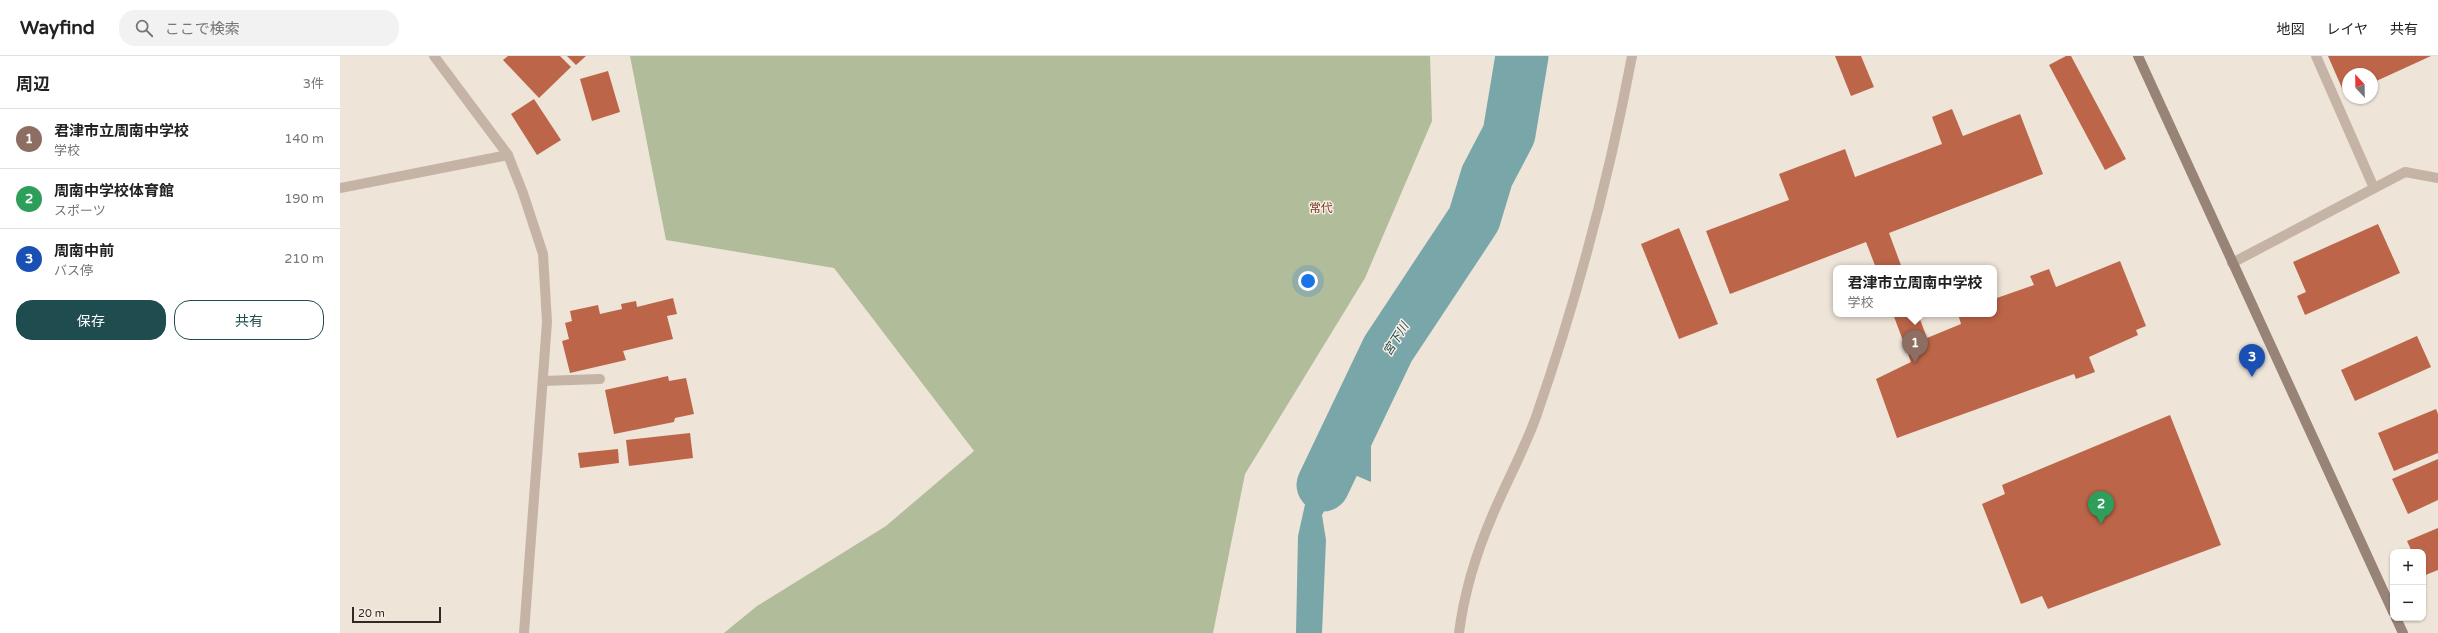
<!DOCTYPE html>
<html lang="ja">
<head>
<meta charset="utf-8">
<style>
	:root { --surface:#fff; --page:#f2f2f2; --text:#222; --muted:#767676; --line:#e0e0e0; --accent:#1f4c4f }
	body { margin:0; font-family:"Varela Round","Noto Sans JP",sans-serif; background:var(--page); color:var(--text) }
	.controls { position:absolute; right:12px; bottom:12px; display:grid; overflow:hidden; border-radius:8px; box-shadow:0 1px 3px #0004 }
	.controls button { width:36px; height:36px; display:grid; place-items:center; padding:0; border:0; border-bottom:1px solid var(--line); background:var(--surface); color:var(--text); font:20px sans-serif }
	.compass { position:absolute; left:2002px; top:12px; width:36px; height:36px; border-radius:50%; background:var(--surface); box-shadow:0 1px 3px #0004; rotate:338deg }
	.scale { position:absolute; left:12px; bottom:10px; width:89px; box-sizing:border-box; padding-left:4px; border:2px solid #322926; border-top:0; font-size:11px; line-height:14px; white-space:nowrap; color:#322926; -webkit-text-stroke:3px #f7eee4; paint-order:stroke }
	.you { position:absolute; left:968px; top:225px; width:14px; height:14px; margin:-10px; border:3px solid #fff; border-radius:50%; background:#1a73e8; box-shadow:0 0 0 6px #1a73e833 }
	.badge { display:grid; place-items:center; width:26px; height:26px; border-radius:50%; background:var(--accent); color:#fff; font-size:13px; font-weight:700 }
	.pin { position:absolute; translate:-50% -33px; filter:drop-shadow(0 1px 2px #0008) }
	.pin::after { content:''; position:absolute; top:21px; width:14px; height:12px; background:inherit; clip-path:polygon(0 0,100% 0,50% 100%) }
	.popup { position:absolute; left:1493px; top:209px; width:164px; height:52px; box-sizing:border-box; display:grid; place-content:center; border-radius:8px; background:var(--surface); filter:drop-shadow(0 1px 3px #0005); font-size:13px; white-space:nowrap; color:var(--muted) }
	.popup b { font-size:15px; color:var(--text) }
	.popup::after { content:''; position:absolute; left:50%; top:100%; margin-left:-8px; border:8px solid transparent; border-top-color:var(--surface) }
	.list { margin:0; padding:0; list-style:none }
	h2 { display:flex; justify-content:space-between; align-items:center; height:52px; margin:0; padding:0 16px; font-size:17px }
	h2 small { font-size:13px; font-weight:400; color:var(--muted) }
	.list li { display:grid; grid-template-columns:26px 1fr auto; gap:12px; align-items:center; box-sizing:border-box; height:60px; padding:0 16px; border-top:1px solid var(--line) }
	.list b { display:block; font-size:15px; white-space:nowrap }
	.list p { margin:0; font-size:13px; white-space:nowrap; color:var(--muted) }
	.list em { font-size:13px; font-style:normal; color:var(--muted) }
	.actions { display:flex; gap:8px; padding:12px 16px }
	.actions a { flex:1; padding:9px 0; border:1px solid var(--accent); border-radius:16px; text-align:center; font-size:14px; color:var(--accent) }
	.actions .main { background:var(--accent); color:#fff }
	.icon { flex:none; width:22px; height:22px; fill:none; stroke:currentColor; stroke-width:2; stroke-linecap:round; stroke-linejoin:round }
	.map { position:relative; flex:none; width:2098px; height:577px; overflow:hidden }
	header { display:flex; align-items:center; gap:24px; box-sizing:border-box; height:56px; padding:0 20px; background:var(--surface); border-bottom:1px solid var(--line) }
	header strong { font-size:19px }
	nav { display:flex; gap:22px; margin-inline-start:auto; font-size:14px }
	.search { width:280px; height:36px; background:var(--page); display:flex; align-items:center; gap:10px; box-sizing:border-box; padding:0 14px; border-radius:16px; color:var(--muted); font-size:15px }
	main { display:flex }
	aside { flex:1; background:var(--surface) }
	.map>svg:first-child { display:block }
	.green { fill:#b0bc9a }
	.water { fill:#79a7a9 }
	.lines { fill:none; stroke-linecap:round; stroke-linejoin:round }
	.river { stroke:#79a7a9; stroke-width:53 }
	.building { fill:#bc6549 }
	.street { stroke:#c5b4a5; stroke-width:10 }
	.secondary { stroke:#988377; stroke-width:10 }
	.labels { text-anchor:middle; stroke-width:3; stroke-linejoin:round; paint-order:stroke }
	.neighbourhood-label { font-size:12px; fill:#7a3a26; stroke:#f7eee4 }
	.water-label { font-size:12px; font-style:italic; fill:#1f4c4f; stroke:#f7eee4 }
</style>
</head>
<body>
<header>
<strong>Wayfind</strong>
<div class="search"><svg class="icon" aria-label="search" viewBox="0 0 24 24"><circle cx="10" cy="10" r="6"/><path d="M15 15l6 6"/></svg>ここで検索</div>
<nav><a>地図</a><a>レイヤ</a><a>共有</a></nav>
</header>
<main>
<aside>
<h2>周辺<small>3件</small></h2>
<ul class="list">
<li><span class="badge" style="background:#8d6e63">1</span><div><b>君津市立周南中学校</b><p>学校</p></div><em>140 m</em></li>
<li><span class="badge" style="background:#2e9e5b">2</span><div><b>周南中学校体育館</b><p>スポーツ</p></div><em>190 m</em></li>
<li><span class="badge" style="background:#1a4fb4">3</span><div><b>周南中前</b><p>バス停</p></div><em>210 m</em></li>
</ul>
<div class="actions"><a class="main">保存</a><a>共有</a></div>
</aside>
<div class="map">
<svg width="2098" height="577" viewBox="0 0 2098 577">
	<rect width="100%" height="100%" fill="#eee4d8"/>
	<polygon class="green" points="290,0 1090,0 1092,65 1025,222 905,418 873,577 384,577 417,550 546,470 634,395 494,212 326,184"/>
	<polygon class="water" points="1003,357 1031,371 1031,426 1008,416 1000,426 982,459 986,484 982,577 956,577 958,480 966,444 976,428 983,405 978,399 988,382 987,373"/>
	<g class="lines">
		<polyline class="river" points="983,429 1048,293 1134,163 1147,120 1169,78 1182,0"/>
	</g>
	<g class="building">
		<polygon points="168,0 220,0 231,11 199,42 163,4"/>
		<polygon points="227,0 246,0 236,9"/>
		<polygon points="1495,0 1521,0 1534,31 1511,40"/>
		<polygon points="1726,0 1731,0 1786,103 1765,114 1709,9"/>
		<polygon points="1988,0 2091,0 2032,27 2032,18 2008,18 2008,38 2005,39"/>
		<polygon points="268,15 280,56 252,65 240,23"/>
		<polygon points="194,43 221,84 197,99 171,58"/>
		<polygon points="1612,53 1623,80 1680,58 1703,118 1549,177 1562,212 1536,212 1526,186 1390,238 1366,175 1449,144 1439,118 1505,93 1515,121 1602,88 1592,61"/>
		<polygon points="2038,168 2060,217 1965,259 1957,240 1966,236 1953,206"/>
		<polygon points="1339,172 1378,268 1339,283 1301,188"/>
		<polygon points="1780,205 1806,270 1796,274 1798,279 1749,301 1755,316 1736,323 1734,318 1557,382 1536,323 1571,306 1553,258 1578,258 1587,282 1621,268 1618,258 1654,258 1654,243 1694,229 1690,220 1709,213 1716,231"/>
		<polygon points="333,242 337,258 327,260 333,283 283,295 286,304 230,317 222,285 229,283 225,267 232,265 230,255 258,249 260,258 282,253 281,248 296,245 297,251"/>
		<polygon points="2077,280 2091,311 2015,345 2001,314"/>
		<polygon points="328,320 329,325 346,322 354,358 335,362 334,366 274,378 265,334"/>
		<polygon points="2096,353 2098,358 2098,397 2054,415 2038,377"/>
		<polygon points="1830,359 1881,489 1708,553 1702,540 1681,548 1642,448 1665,438 1662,429"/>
		<polygon points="350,377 353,402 289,410 286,384"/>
		<polygon points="278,393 279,407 240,412 238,397"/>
		<polygon points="2098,403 2098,444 2068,458 2052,423"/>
		<polygon points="2098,472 2098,514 2083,520 2083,496 2072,496 2067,485"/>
	</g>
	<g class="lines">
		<g class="street">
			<polyline points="94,0 168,99 183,137 203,198 207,266 184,577"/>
			<polyline points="1976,0 2034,132"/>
			<polyline points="0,132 168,99"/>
			<polyline points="1892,207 2065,116 2098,122"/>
			<polyline points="203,325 260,323"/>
			<path d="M 1119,577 C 1124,537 1137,495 1153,458 C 1167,425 1184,394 1196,361 C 1237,243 1269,122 1292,0"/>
		</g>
		<g class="secondary">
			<polyline points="1798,0 2053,556"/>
			<polyline points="2056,562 2063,577"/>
		</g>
	</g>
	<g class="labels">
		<g class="neighbourhood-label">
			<text x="981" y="156">常代</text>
		</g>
		<g class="water-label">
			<text transform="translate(1056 283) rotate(-58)" y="4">宮下川</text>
		</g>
	</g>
</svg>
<div class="controls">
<button>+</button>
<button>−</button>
</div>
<svg class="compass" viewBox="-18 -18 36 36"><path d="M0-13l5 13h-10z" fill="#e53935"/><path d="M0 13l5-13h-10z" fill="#767676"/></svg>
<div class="scale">20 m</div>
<div class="you"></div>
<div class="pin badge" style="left:1575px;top:307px;background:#8d6e63">1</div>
<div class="popup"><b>君津市立周南中学校</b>学校</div>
<div class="pin badge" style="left:1761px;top:468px;background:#2e9e5b">2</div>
<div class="pin badge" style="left:1912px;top:321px;background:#1a4fb4">3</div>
</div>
</main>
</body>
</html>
